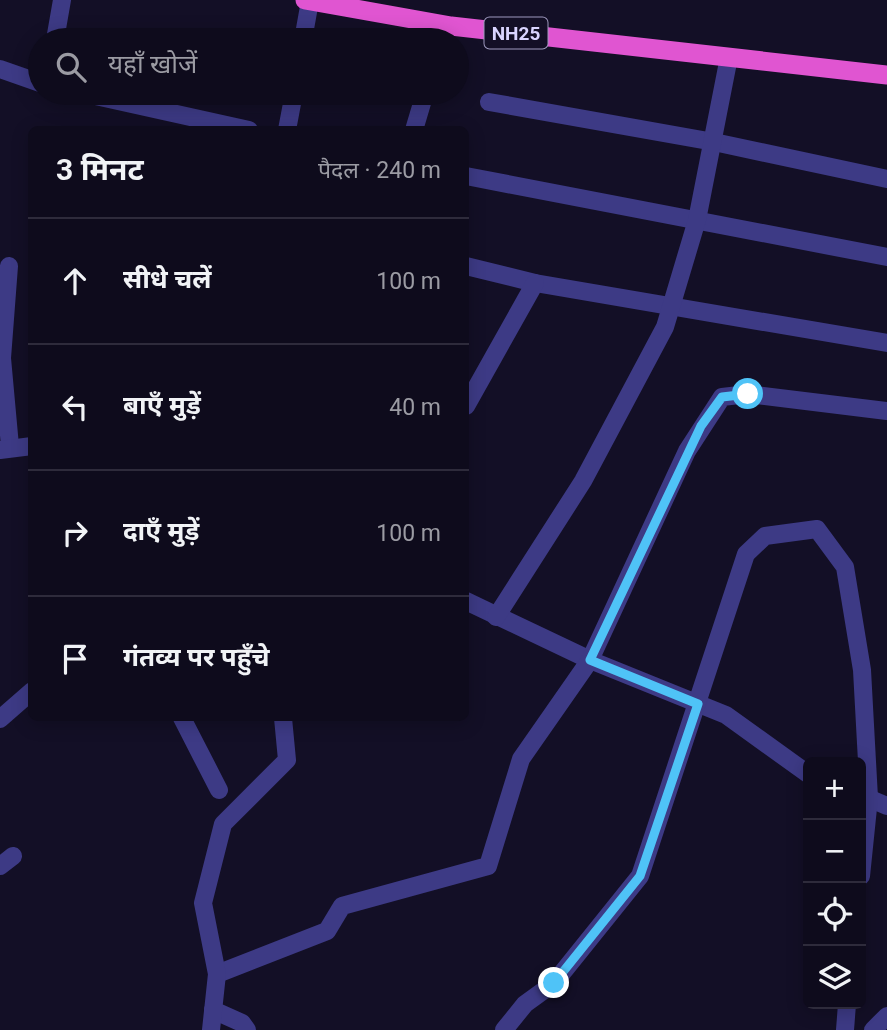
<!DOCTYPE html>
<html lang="hi">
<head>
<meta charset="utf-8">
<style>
	:root { --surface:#0e0b1c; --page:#171425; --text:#f1f3f6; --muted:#9b9ba3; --line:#2e2b3b }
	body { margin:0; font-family:Roboto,"Noto Sans Devanagari",sans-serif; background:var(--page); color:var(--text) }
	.controls { position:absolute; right:21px; bottom:21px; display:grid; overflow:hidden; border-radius:10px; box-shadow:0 4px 18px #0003 }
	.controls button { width:63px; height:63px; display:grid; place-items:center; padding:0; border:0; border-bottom:2px solid var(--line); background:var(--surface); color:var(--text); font:35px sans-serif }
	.stop { position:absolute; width:21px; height:21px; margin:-16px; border:5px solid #4fc3f7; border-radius:50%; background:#fff }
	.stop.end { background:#4fc3f7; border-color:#fff; box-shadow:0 2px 7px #0008 }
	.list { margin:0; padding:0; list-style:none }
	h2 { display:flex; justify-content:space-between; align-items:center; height:91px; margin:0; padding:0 28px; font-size:30px }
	h2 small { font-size:23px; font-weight:400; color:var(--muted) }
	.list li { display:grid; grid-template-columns:46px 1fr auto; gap:21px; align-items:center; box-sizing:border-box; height:126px; padding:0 28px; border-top:2px solid var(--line) }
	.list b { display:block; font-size:26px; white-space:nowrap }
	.list em { font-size:23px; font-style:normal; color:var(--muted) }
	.icon { flex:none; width:38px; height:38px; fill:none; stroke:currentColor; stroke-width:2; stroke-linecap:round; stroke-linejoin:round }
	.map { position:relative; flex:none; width:887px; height:1030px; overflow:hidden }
	.search { position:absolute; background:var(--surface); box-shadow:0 4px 18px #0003; left:28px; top:28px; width:441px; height:77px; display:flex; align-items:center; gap:18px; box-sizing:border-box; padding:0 24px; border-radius:38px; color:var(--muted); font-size:26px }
	.panel { position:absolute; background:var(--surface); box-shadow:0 4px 18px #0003; left:28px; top:126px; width:441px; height:595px; border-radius:10px }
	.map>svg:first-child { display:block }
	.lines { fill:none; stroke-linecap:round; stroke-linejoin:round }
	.minor { stroke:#3d3a85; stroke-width:18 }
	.trunk { stroke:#e055d1; stroke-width:19 }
	.route { stroke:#4fc3f7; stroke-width:9 }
	.labels { text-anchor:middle; stroke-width:6; stroke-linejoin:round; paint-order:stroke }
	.shield { fill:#130f26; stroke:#9e99be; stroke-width:2 }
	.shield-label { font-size:19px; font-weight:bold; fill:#d9d4ff }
</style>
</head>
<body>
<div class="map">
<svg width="887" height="1030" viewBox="0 0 887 1030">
	<rect width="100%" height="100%" fill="#130f26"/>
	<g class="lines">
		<g class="minor">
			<polyline points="55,40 62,0"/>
			<polyline points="303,40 310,1"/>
			<polyline points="0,69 40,83"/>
			<polyline points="82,93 249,130"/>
			<polyline points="489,102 714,142 887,179"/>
			<polyline points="287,130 294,93"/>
			<polyline points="414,130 425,93"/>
			<polyline points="466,176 887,257"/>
			<polyline points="9,266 2,358 10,446"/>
			<polyline points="466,266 535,283 887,343"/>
			<polyline points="466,406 535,283"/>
			<polyline points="0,450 32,446"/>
			<polyline points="466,601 590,660 726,715 808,774"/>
			<polyline points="496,617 583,481 665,327 697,220 729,57"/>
			<polyline points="182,718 219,790"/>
			<polyline points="0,719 32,691"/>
			<polyline points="861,795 887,806"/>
			<polyline points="0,866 13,856"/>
			<polyline points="217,974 327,931 342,906 488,866 521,759 590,660 687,451 722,397 748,394 887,411"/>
			<polyline points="213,1010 242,1023 247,1030"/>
			<polyline points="211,1030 217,974 203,903 223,824 287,760 283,718"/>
			<polyline points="504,1030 525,1004 554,983 640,876 746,554 765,536 817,529 845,567 862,670 869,798 861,876"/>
			<polyline points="845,1030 847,1004"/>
			<polyline points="873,1030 887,1016"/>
		</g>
		<polyline class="trunk" points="305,0 451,26 887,75"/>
	</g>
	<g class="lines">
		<polyline class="route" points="554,983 640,876 698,704 590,660 701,426 722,397 748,394"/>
	</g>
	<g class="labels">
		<rect class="shield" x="484.5" y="17.5" width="63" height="31" rx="5"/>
		<g class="shield-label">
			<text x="516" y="40">NH25</text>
		</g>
	</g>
</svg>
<div class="controls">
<button>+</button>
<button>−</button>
<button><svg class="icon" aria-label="locate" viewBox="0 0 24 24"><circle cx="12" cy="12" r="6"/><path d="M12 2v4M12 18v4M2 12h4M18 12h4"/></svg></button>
<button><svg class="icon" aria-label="layers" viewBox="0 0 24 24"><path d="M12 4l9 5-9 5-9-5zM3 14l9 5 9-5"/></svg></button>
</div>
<div class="stop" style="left:748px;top:394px"></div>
<div class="stop end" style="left:554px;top:983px"></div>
<div class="search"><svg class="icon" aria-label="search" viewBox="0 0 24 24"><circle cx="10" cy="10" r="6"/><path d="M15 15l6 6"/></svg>यहाँ खोजें</div>
<section class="panel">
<h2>3 मिनट<small>पैदल · 240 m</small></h2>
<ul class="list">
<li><svg class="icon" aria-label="ahead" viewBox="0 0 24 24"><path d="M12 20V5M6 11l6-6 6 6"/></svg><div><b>सीधे चलें</b></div><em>100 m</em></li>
<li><svg class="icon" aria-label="left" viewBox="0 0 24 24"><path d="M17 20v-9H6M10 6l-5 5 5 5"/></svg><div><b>बाएँ मुड़ें</b></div><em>40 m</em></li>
<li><svg class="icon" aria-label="right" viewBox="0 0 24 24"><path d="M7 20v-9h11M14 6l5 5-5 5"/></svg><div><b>दाएँ मुड़ें</b></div><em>100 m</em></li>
<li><svg class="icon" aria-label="arrive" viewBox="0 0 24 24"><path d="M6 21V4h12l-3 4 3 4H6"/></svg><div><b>गंतव्य पर पहुँचे</b></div></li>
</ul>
</section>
</div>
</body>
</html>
